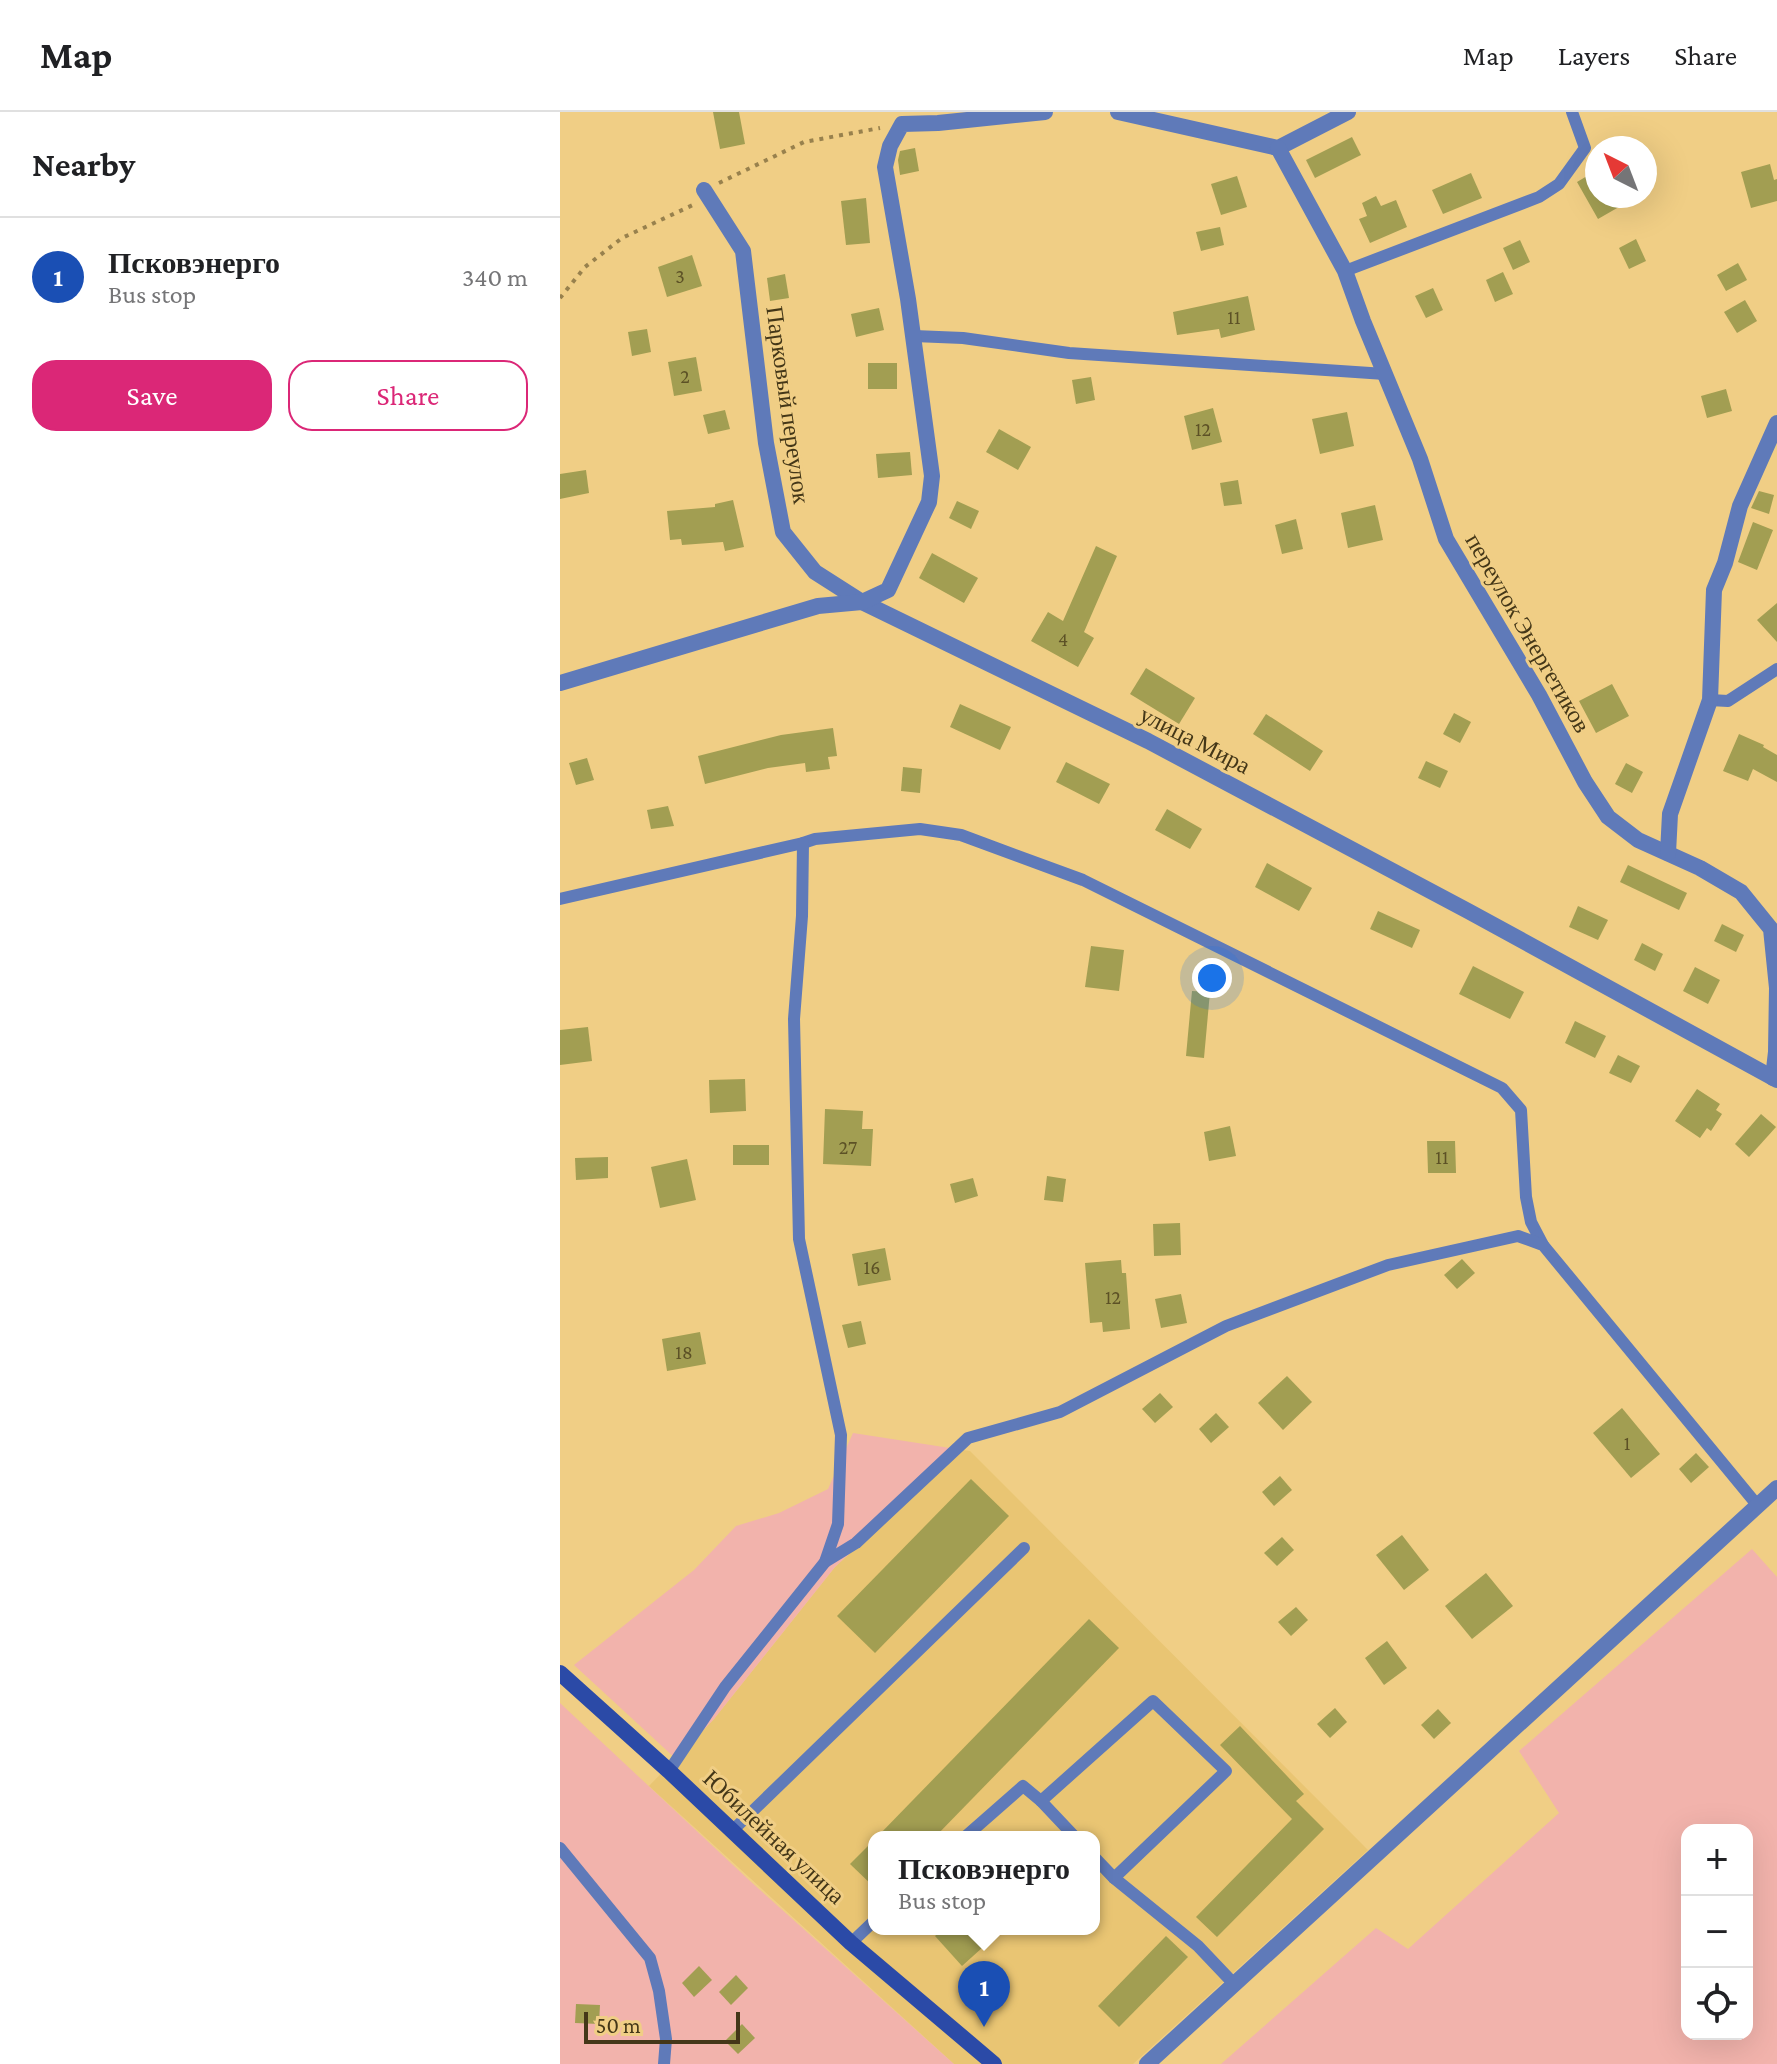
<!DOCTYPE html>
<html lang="en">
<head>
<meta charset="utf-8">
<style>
	:root { --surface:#fff; --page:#f6f6f6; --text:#202124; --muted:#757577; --line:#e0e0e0; --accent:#db2777 }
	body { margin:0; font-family:"Crimson Pro",serif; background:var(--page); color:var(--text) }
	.controls { position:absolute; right:24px; bottom:24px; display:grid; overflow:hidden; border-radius:16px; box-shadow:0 8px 32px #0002 }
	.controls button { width:72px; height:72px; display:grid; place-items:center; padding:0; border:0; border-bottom:2px solid var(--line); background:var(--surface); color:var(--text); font:40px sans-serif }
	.compass { position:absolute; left:1025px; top:24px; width:72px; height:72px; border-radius:50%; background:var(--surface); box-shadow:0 8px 32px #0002; rotate:318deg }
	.scale { position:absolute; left:24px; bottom:20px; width:156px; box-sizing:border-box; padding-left:8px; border:4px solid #443718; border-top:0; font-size:22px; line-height:28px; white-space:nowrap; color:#443718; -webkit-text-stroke:6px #f0ce85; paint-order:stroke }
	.you { position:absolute; left:652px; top:866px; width:28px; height:28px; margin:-20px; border:6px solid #fff; border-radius:50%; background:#1a73e8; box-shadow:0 0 0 12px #1a73e833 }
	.badge { display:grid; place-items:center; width:52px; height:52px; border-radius:50%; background:var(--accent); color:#fff; font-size:26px; font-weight:700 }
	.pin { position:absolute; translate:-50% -66px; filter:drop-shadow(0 2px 4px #0008) }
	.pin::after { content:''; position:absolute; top:42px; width:28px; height:24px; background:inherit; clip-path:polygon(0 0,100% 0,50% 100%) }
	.popup { position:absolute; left:308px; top:1719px; width:232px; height:104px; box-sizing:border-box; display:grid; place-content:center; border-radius:16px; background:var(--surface); filter:drop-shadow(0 2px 6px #0005); font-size:26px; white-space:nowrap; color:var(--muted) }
	.popup b { font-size:30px; color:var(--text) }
	.popup::after { content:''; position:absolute; left:50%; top:100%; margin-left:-16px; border:16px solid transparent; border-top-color:var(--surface) }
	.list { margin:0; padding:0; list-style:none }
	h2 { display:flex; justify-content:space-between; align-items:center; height:104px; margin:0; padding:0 32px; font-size:34px }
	h2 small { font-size:26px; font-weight:400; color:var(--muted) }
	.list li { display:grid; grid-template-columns:52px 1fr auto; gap:24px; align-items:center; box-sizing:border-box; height:120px; padding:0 32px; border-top:2px solid var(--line) }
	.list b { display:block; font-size:30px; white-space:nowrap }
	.list p { margin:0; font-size:26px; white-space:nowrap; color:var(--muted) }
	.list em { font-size:26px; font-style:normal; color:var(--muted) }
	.actions { display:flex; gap:16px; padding:24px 32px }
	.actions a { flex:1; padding:18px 0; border:2px solid var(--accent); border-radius:24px; text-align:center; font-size:28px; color:var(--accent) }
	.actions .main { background:var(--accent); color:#fff }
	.icon { flex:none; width:44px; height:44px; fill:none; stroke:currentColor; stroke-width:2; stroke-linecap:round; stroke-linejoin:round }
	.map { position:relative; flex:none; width:1217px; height:1952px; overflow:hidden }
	header { display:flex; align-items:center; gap:48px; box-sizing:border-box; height:112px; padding:0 40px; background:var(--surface); border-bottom:2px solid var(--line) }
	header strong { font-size:38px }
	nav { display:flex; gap:44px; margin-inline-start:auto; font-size:28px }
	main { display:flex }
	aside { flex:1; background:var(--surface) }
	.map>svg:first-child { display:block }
	.built { fill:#e9c573; fill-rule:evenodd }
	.green { fill:#f2b3ac; fill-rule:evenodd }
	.building { fill:#a29e52 }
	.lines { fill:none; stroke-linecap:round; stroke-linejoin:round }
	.path { stroke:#98814d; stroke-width:4; stroke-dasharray:4 6; stroke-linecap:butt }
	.lane { stroke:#5f7ab9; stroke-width:12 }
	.street { stroke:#5f7ab9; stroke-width:16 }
	.secondary { stroke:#2b4aa7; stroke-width:16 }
	.labels { text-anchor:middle; stroke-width:6; stroke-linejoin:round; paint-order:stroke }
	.number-label { font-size:20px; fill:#5c5126 }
	.street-label { font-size:24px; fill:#443718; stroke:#f0ce85 }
</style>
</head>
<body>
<header>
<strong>Map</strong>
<nav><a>Map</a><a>Layers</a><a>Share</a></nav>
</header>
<main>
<aside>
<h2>Nearby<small></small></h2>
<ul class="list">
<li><span class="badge" style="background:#1a4fb4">1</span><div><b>Псковэнерго</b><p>Bus stop</p></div><em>340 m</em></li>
</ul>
<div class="actions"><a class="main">Save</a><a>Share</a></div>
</aside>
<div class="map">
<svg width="1217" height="1952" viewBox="0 0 1217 1952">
	<rect width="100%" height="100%" fill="#f0ce85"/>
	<path class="built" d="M 403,1338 L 410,1339 L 808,1738 L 573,1952 L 394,1952 L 89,1674 L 154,1607 L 275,1455 ZM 314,1725 L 534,1725 L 534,1817 L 314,1817 Z"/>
	<g class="green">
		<polygon points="293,1321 403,1338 275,1455 154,1607 116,1647 14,1553 134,1458 176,1414 219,1401 268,1377"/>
		<path d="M 1192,1437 L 1217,1465 L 1217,1952 L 661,1952 L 816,1816 L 848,1837 L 999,1701 L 959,1639 ZM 1187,1718 L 1187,1922 L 1127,1922 L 1127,1718 Z"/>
		<polygon points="0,1591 189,1768 394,1952 0,1952"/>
	</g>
	<g class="building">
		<polygon points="153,0 179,0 185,32 160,37"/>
		<polygon points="792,25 801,43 755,66 746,48"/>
		<polygon points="355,36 359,59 340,63 338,48 340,39"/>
		<polygon points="1210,52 1214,68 1217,67 1217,89 1191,96 1181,60"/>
		<polygon points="1037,58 1037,84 1078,84 1038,107 1017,70"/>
		<polygon points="911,61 922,86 883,102 872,78"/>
		<polygon points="677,64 687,95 661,103 651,72"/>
		<polygon points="816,84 821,94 836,88 847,115 810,131 799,107 807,104 802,91"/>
		<polygon points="306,86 310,131 286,133 281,89"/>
		<polygon points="660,115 664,133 641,139 636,120"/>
		<polygon points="1076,127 1086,149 1069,157 1059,136"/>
		<polygon points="960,128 970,150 953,158 943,136"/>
		<polygon points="132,143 142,174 107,185 98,155"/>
		<polygon points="1178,151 1187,168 1166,179 1157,163"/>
		<polygon points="943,160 953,182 935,190 926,168"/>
		<polygon points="225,162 229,186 210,189 207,166"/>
		<polygon points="873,176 883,198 866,206 855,184"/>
		<polygon points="688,184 695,218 661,226 659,217 617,223 613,200"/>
		<polygon points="1185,188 1197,209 1177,221 1164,200"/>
		<polygon points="319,196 324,218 296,225 291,202"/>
		<polygon points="87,217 91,240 72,244 68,220"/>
		<polygon points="136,245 142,279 114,284 108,250"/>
		<rect x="308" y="251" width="29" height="26"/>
		<polygon points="531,265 535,288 516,292 512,268"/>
		<polygon points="1166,277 1172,299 1147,306 1141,284"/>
		<polygon points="653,296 662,330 632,338 624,304"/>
		<polygon points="165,298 170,317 148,322 143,303"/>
		<polygon points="787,300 794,334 760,342 752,307"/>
		<polygon points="439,317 471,335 458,358 426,340"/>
		<polygon points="350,340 352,363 318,366 316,342"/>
		<polygon points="26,358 29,381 0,387 0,362"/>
		<polygon points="678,368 682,392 664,394 660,371"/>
		<polygon points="1199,379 1214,383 1209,402 1191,396"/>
		<polygon points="173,388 184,435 165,439 163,430 122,433 121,427 110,428 107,399 155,395 155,392"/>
		<polygon points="397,389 419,399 411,417 389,406"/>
		<polygon points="815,393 823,428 788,436 781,401"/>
		<polygon points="736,407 743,437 722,442 715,413"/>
		<polygon points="1193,410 1213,418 1197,458 1178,450"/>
		<polygon points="536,434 557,444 524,520 534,526 518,555 471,529 488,500 503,509"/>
		<polygon points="372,441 418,466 404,491 359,466"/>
		<polygon points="1217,491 1217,530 1197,508"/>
		<polygon points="586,556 635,586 619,612 570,582"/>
		<polygon points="1052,572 1069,604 1036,621 1019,589"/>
		<polygon points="400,592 451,615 440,638 390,615"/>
		<polygon points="894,601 911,610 900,631 883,622"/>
		<polygon points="706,602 763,639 750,659 693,622"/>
		<polygon points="273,616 277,644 268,645 270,657 246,660 245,651 208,656 145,672 138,644 221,623"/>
		<polygon points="1179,622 1204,633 1203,635 1217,643 1217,670 1193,657 1188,669 1163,659"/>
		<polygon points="27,646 34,668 16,673 9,651"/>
		<polygon points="866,649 888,659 880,676 858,666"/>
		<polygon points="506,650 550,672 539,692 496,670"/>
		<polygon points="1066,651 1083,660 1072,681 1055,672"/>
		<polygon points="343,655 362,657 360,681 341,679"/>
		<polygon points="108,694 114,714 91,717 87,698"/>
		<polygon points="607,697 642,717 630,737 595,718"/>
		<polygon points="707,751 752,776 739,799 695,775"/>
		<polygon points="1068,753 1127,781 1119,798 1060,770"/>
		<polygon points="1018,794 1048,808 1038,828 1009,815"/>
		<polygon points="818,799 860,818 852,836 810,817"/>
		<polygon points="1162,812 1184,823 1176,840 1154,829"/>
		<polygon points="1082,831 1103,842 1095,859 1074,848"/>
		<polygon points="531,834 564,838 559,879 525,875"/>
		<polygon points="913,854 964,880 950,907 899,882"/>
		<polygon points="1135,855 1160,868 1148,892 1123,879"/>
		<polygon points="632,879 650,880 644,946 626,944"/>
		<polygon points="1015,909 1046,924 1035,946 1005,931"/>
		<polygon points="28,915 32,949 0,953 0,918"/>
		<polygon points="1058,943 1080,954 1071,971 1049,961"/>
		<polygon points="185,967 186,999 150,1001 149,968"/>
		<polygon points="1137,977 1160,992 1156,998 1162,1002 1151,1019 1147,1016 1140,1026 1115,1009"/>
		<polygon points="265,997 303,999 302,1017 313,1017 311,1054 263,1052"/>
		<polygon points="1201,1002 1216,1015 1189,1045 1175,1032"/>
		<polygon points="670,1014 676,1044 649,1049 644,1020"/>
		<polygon points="867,1029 895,1029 896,1061 868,1061"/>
		<rect x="173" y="1033" width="36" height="20"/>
		<polygon points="48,1045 48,1066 16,1068 15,1046"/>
		<polygon points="127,1047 136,1088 100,1096 91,1055"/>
		<polygon points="487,1064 506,1067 503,1090 484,1088"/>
		<polygon points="413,1066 418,1084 395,1091 390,1072"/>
		<polygon points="620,1111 621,1143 594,1144 593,1112"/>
		<polygon points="325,1136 331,1168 298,1174 292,1142"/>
		<polygon points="902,1147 915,1161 897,1177 884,1163"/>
		<polygon points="561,1148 562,1161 566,1161 570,1217 543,1220 542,1210 530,1211 525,1151"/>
		<polygon points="621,1182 627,1211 601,1216 595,1187"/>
		<polygon points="301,1209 306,1232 288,1236 282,1213"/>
		<polygon points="140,1220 146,1252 107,1259 102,1227"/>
		<polygon points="727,1264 752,1290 723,1318 698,1291"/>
		<polygon points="600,1281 613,1295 595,1311 582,1297"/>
		<polygon points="1062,1296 1100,1342 1071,1366 1033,1321"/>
		<polygon points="656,1301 669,1315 651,1331 639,1317"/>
		<polygon points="1136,1341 1149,1355 1131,1371 1119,1357"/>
		<polygon points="720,1364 732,1378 714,1394 702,1380"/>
		<polygon points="411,1367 449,1404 315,1541 277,1504"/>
		<polygon points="842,1423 869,1458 844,1478 816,1443"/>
		<polygon points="722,1425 734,1438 717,1454 704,1441"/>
		<polygon points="926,1461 953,1494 912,1527 885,1494"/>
		<polygon points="736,1495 748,1508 731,1524 718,1510"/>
		<polygon points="529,1507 559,1536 375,1725 317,1725"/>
		<polygon points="827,1529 847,1556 824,1573 805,1546"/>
		<polygon points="775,1596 787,1610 770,1626 757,1612"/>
		<polygon points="878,1597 891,1611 874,1627 861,1613"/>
		<polygon points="680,1614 744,1682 736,1689 764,1717 657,1825 636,1805 732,1707 660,1633"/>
		<polygon points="314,1728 314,1775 290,1752"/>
		<polygon points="383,1817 443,1817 402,1854 375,1824"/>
		<polygon points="606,1824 628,1845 559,1915 538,1894"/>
		<polygon points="139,1854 152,1868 134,1885 122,1871"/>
		<polygon points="176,1863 188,1876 171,1893 159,1880"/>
		<polygon points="16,1892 40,1893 39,1912 15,1911"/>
		<polygon points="182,1912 195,1926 178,1942 165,1929"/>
	</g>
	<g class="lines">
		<g class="path">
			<polyline points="159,71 244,30 320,16"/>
			<polyline points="0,186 25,155 62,126 135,92"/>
		</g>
		<g class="lane">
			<polyline points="785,159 979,85 999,72 1025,36 1012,0"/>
			<polyline points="354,224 403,226 509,241 825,262"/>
			<polyline points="1150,588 1168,589 1217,557"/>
			<polyline points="243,731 255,727 360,717 401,723 523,768 942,976 961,998 966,1085 971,1110 983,1133"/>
			<polyline points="0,787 243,731 242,804 234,907 239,1127 281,1323 278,1412 265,1450 165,1575 109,1659"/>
			<polyline points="265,1450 296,1431 408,1326 500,1300 666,1214 828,1153 958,1124 983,1133 1198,1394"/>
			<polyline points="481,1689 593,1589 666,1659 554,1766"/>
			<polyline points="172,1719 464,1436"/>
			<polyline points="405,1725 463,1674 481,1689 515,1725"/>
			<polyline points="0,1736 90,1846 99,1879 106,1927 104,1952"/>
			<polyline points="534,1745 554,1766 638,1834 675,1873"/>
			<polyline points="291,1831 314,1809"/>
		</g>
		<g class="street">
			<polyline points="558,0 718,36 788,0"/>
			<polyline points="718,36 785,159 803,209 860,347 886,427 979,583 1025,670 1048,705 1078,728 1140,756 1181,780 1211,817 1217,876 1216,940 1213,966"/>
			<polyline points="144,78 183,139 206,331 223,420 255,460 302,490 588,629 908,799 1217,968"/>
			<polyline points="0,571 258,494 302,490 328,478 369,390 372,364 348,187 325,55 330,34 342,12 378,11 485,0"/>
			<polyline points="1108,741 1110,702 1150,588 1154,478 1165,451 1180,394 1217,311"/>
			<polyline points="587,1952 1217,1376"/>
		</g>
		<polyline class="secondary" points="0,1561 109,1659 291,1831 434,1952"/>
	</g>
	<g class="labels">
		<g class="number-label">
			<text x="120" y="171">3</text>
			<text x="674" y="212">11</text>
			<text x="125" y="271">2</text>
			<text x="643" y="324">12</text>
			<text x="503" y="534">4</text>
			<text x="288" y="1042">27</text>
			<text x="882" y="1052">11</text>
			<text x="312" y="1162">16</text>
			<text x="553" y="1192">12</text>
			<text x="124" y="1247">18</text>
			<text x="1067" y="1338">1</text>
		</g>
		<g class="street-label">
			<text transform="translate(228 293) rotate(82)" y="8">Парковый переулок</text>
			<text transform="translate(968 521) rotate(60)" y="8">переулок Энергетиков</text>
			<text transform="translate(635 628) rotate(27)" y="8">улица Мира</text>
			<text transform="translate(214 1725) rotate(43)" y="8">Юбилейная улица</text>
		</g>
	</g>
</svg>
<div class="controls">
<button>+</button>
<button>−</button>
<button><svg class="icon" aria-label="locate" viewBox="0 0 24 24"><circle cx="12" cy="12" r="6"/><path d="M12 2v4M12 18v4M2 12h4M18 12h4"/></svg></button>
</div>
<svg class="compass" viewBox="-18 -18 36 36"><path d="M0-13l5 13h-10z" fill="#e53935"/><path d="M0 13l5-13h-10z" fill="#757577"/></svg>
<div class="scale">50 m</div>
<div class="you"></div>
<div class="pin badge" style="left:424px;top:1915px;background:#1a4fb4">1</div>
<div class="popup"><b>Псковэнерго</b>Bus stop</div>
</div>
</main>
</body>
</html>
